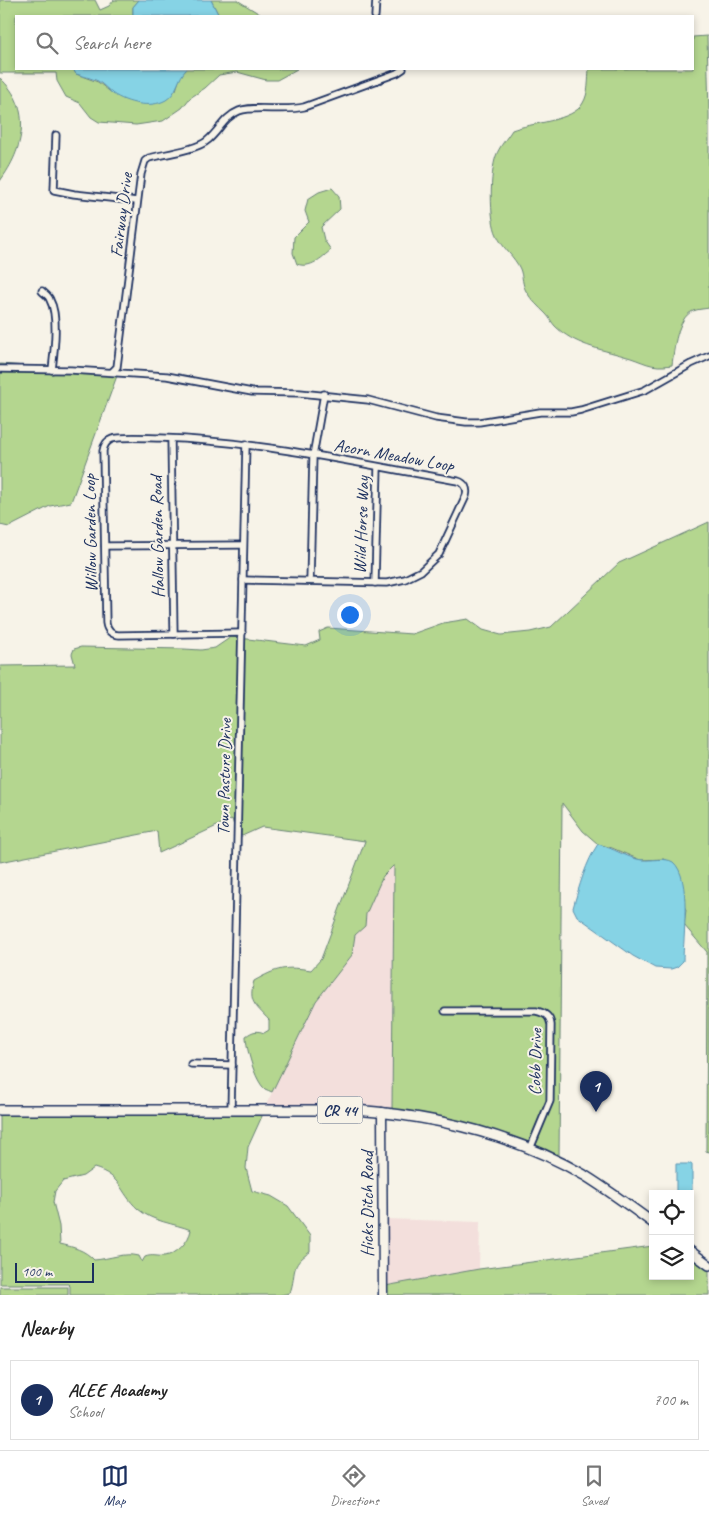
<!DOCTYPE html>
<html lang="en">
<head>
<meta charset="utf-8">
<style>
	:root { --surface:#fff; --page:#f6f6f6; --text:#222; --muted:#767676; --line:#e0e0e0; --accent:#1b2f5e }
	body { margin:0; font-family:Caveat,sans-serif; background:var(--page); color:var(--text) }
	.controls { position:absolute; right:15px; bottom:15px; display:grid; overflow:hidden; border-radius:0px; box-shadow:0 2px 8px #0003 }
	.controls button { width:45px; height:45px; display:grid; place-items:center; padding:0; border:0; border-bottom:1px solid var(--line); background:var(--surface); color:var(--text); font:25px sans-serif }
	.scale { position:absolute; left:15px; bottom:12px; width:79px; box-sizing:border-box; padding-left:5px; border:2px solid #1b2f5e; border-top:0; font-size:14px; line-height:18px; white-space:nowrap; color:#1b2f5e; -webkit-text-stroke:4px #f7f3e8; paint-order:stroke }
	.you { position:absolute; left:349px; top:614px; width:18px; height:18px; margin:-12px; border:4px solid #fff; border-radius:50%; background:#1a73e8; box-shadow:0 0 0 8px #1a73e833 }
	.badge { display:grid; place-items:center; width:32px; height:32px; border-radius:50%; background:var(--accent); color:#fff; font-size:16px; font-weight:700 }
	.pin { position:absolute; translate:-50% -41px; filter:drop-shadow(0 1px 2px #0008) }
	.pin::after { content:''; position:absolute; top:26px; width:18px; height:15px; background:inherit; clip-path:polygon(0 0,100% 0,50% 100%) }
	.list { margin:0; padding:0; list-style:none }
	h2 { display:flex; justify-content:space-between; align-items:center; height:65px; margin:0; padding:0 20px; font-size:21px }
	h2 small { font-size:16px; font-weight:400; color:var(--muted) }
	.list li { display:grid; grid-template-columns:32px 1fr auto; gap:15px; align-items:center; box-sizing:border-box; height:80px; margin:0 10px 10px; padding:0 10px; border:1px solid var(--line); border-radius:0px }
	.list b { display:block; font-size:19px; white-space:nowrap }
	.list p { margin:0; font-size:16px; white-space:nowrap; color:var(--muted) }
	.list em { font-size:16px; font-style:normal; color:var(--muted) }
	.icon { flex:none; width:28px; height:28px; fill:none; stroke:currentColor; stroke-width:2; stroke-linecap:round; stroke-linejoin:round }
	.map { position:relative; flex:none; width:709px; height:1295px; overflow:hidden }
	.search { position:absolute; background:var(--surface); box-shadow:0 2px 8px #0003; left:15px; right:15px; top:15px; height:55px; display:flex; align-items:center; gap:12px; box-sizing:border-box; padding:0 18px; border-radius:0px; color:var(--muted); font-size:19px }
	.sheet { height:155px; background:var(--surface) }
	nav { display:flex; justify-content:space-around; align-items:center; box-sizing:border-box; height:70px; border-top:1px solid var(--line); background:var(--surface); font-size:14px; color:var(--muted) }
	nav a { display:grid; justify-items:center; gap:2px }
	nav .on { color:var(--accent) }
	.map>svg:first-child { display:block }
	.built { fill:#f3dfdc }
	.green { fill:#b4d68f; stroke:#688276; fill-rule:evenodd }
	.water { fill:#86d3e5; stroke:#5b91af }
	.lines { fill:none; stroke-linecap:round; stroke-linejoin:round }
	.minor-casing { stroke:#1b2f5e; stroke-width:9 }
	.tertiary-casing { stroke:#1b2f5e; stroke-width:11 }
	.primary-casing { stroke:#1b2f5e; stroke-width:12 }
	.minor { stroke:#f7f3e8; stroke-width:5.5 }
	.tertiary { stroke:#f7f3e8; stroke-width:8 }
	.primary { stroke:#f7f3e8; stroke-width:9 }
	.labels { text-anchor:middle; stroke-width:4; stroke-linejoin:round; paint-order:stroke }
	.shield { fill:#f7f3e8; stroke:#5d6a87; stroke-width:1 }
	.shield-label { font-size:16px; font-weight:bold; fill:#1b2f5e }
	.street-label { font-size:18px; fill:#1b2f5e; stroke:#f7f3e8 }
</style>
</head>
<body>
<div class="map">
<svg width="709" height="1295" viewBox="0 0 709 1295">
	<rect width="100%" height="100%" fill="#f7f3e8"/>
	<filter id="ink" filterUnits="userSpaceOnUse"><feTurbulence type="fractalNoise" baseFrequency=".02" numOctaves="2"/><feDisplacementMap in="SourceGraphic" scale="10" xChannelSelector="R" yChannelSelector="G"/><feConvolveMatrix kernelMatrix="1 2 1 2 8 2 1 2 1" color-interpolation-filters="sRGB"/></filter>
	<g filter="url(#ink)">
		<g class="built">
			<polygon points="394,865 392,1110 265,1107 316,1001 352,955 355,935 365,926 366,914 383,876"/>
			<polygon points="385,1219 480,1222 479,1269 385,1286"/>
		</g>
		<g class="green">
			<polygon points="0,0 95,0 100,10 109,6 114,0 139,0 133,7 133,16 16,16 16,69 73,69 76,74 98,82 113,94 176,90 181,74 187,69 297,69 277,80 266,80 237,72 219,75 205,88 190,98 182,108 163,121 136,125 99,122 91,117 80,103 66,97 57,81 56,73 0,73"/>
			<polygon points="211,0 237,0 263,16 219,16"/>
			<path d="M 707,36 L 709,114 L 709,308 C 704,309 698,309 693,311 C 677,318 674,349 672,365 C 650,369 644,361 624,356 C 600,349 574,345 555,326 C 552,323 550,318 546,314 C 539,307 531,300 526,291 C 522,284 523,277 520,269 C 515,257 502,248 497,235 C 489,219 490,173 496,156 C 499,147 507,138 512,130 C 530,123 574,121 583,103 C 589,93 588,80 589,69 L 693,69 L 693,37 Z"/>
			<path d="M 0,78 C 33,108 24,149 0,181 Z"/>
			<path d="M 332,188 L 339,196 L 340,209 L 321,227 L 324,240 L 331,250 C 321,258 311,269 297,264 L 293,253 L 294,237 L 309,222 L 305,211 L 308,199 L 319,192 Z"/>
			<polygon points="0,364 118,373 71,502 50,506 9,527 0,525"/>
			<path d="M 709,522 L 709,1152 L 706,1151 L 707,952 L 684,925 L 686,910 L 664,859 L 640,860 L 612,848 L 598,844 L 583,831 L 562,803 L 559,1157 L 392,1110 L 394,865 L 383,876 L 366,914 L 365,926 L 355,935 L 352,955 L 316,1001 L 272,1092 C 270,1091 267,1090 265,1089 C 255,1081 246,1048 246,1036 C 253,1031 257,1030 264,1033 L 269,1030 L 269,1020 C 255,1005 248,1002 254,981 C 277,968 285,966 311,970 L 321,959 L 365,841 L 262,827 L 242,836 L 236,834 L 232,819 L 159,853 L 157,831 L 0,862 L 0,666 L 75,665 L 72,654 L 74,649 L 81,647 L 184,649 L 201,650 L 215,648 L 231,637 L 306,646 L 320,640 L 319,632 L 328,628 L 412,634 L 443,623 L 468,619 L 483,630 L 501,635 L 530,632 L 551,627 L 619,563 Z"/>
			<path d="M 0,1113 L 263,1114 L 248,1147 L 246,1168 L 252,1191 L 271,1196 L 288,1206 L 310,1236 L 310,1252 C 289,1266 297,1272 290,1293 L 280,1295 L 70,1295 L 70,1286 L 68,1284 L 0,1284 ZM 94,1168 C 122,1176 119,1192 138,1209 C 153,1222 173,1223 191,1230 C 189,1241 177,1255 164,1256 C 157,1257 153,1254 145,1257 L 142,1262 L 139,1256 C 124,1252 110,1259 94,1260 C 85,1250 73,1247 60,1244 L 59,1226 L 53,1202 L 55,1191 L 63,1181 L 83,1176 Z"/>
			<polygon points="653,1246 653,1276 690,1276 690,1255 709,1269 709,1295 385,1295 385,1286 479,1269"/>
			<rect x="0" y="1287" width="68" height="8"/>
		</g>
		<g class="water">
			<polygon points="139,0 211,0 219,16 133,16 133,7"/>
			<path d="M 73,69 L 187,69 C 177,78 178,93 166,100 C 150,109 127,103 113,94 C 108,90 104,85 98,81 C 91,78 83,76 76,74 Z"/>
			<path d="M 598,844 C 613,848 627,858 642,860 C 651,861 665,857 673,862 C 692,878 683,938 683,961 L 677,967 L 671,969 L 655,968 L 633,956 L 577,916 L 573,908 C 579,887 586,862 598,844 Z"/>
			<polygon points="676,1164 692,1164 692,1206 690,1207 690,1194 676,1194"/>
		</g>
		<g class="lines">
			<g class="minor-casing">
				<g id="minor">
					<polyline points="375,16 376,0"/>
					<polyline points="56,135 54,190 74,194 137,201"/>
					<path d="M 42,291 C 45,294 49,296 50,300 C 59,316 54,352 52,370"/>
					<polyline points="0,369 71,370 167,376 252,392 300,393 368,400 436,418 466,422 479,422 540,412 571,412 581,410 645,390 691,364 709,356"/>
					<path d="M 112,372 L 117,367 L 141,174 L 145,161 L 149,158 C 164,154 197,150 208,140 C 219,131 224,117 239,111 C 254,105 284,112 304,107 L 397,73 L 403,69"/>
					<polyline points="171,439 174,634"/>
					<polyline points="105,546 243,545"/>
					<polyline points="310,581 313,456 324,394"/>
					<polyline points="375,583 378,467"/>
					<path d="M 242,633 L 119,635 C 112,635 107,631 106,623 L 103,451 C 104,445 106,441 112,439 C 121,436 149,438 161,438 C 261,441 360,464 458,481 C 465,483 468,489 466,496 L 439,554 L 421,571 L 405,579 L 387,583 L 243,580"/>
					<path d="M 445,1011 L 536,1011 C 545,1013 550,1016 551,1025 L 550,1101 L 530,1149"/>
					<polyline points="191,1064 232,1065"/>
					<polyline points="231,1110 246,444"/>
				</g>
			</g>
			<g class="tertiary-casing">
				<polyline id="tertiary" points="382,1112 383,1295"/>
			</g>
			<g class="primary-casing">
				<g id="primary">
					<path d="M 0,1110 L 355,1110 C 435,1116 514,1134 584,1175 C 608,1190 630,1206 653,1223"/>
					<polyline points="690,1251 709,1265"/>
				</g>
			</g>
			<use href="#minor" class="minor"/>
			<use href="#tertiary" class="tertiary"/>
			<use href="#primary" class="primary"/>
		</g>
	</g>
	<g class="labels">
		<rect class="shield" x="317.5" y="1096.5" width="45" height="27" rx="4"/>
		<g class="shield-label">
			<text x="340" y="1116">CR 44</text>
		</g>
		<g class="street-label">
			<text transform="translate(121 215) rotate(-83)" y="6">Fairway Drive</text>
			<text transform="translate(394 455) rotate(10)" y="6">Acorn Meadow Loop</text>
			<text transform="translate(361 525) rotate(-88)" y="6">Wild Horse Way</text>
			<text transform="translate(90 533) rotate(-91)" y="6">Willow Garden Loop</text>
			<text transform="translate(157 537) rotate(-91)" y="6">Hallow Garden Road</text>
			<text transform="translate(224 777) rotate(-89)" y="6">Town Pasture Drive</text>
			<text transform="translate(535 1062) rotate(-89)" y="6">Cobb Drive</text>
			<text transform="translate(367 1204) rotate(-90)" y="6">Hicks Ditch Road</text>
		</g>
	</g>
</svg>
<div class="controls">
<button><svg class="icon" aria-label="locate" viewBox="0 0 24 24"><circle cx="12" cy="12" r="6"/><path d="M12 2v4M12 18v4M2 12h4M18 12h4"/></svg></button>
<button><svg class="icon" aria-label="layers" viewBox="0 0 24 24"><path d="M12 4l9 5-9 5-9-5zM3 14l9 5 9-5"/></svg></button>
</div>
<div class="scale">100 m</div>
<div class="you"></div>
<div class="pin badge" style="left:596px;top:1112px">1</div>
<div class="search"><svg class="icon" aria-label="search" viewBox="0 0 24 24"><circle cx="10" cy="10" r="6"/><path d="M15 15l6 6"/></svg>Search here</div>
</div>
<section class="sheet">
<h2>Nearby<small></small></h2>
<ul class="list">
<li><span class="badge">1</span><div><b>ALEE Academy</b><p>School</p></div><em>700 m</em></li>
</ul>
</section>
<nav>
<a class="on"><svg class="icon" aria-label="map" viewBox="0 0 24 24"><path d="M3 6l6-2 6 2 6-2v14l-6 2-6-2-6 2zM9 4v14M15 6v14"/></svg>Map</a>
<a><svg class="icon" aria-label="directions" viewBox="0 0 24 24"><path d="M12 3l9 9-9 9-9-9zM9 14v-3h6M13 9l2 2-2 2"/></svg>Directions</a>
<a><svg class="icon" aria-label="saved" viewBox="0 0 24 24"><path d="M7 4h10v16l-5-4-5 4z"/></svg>Saved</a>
</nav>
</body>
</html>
